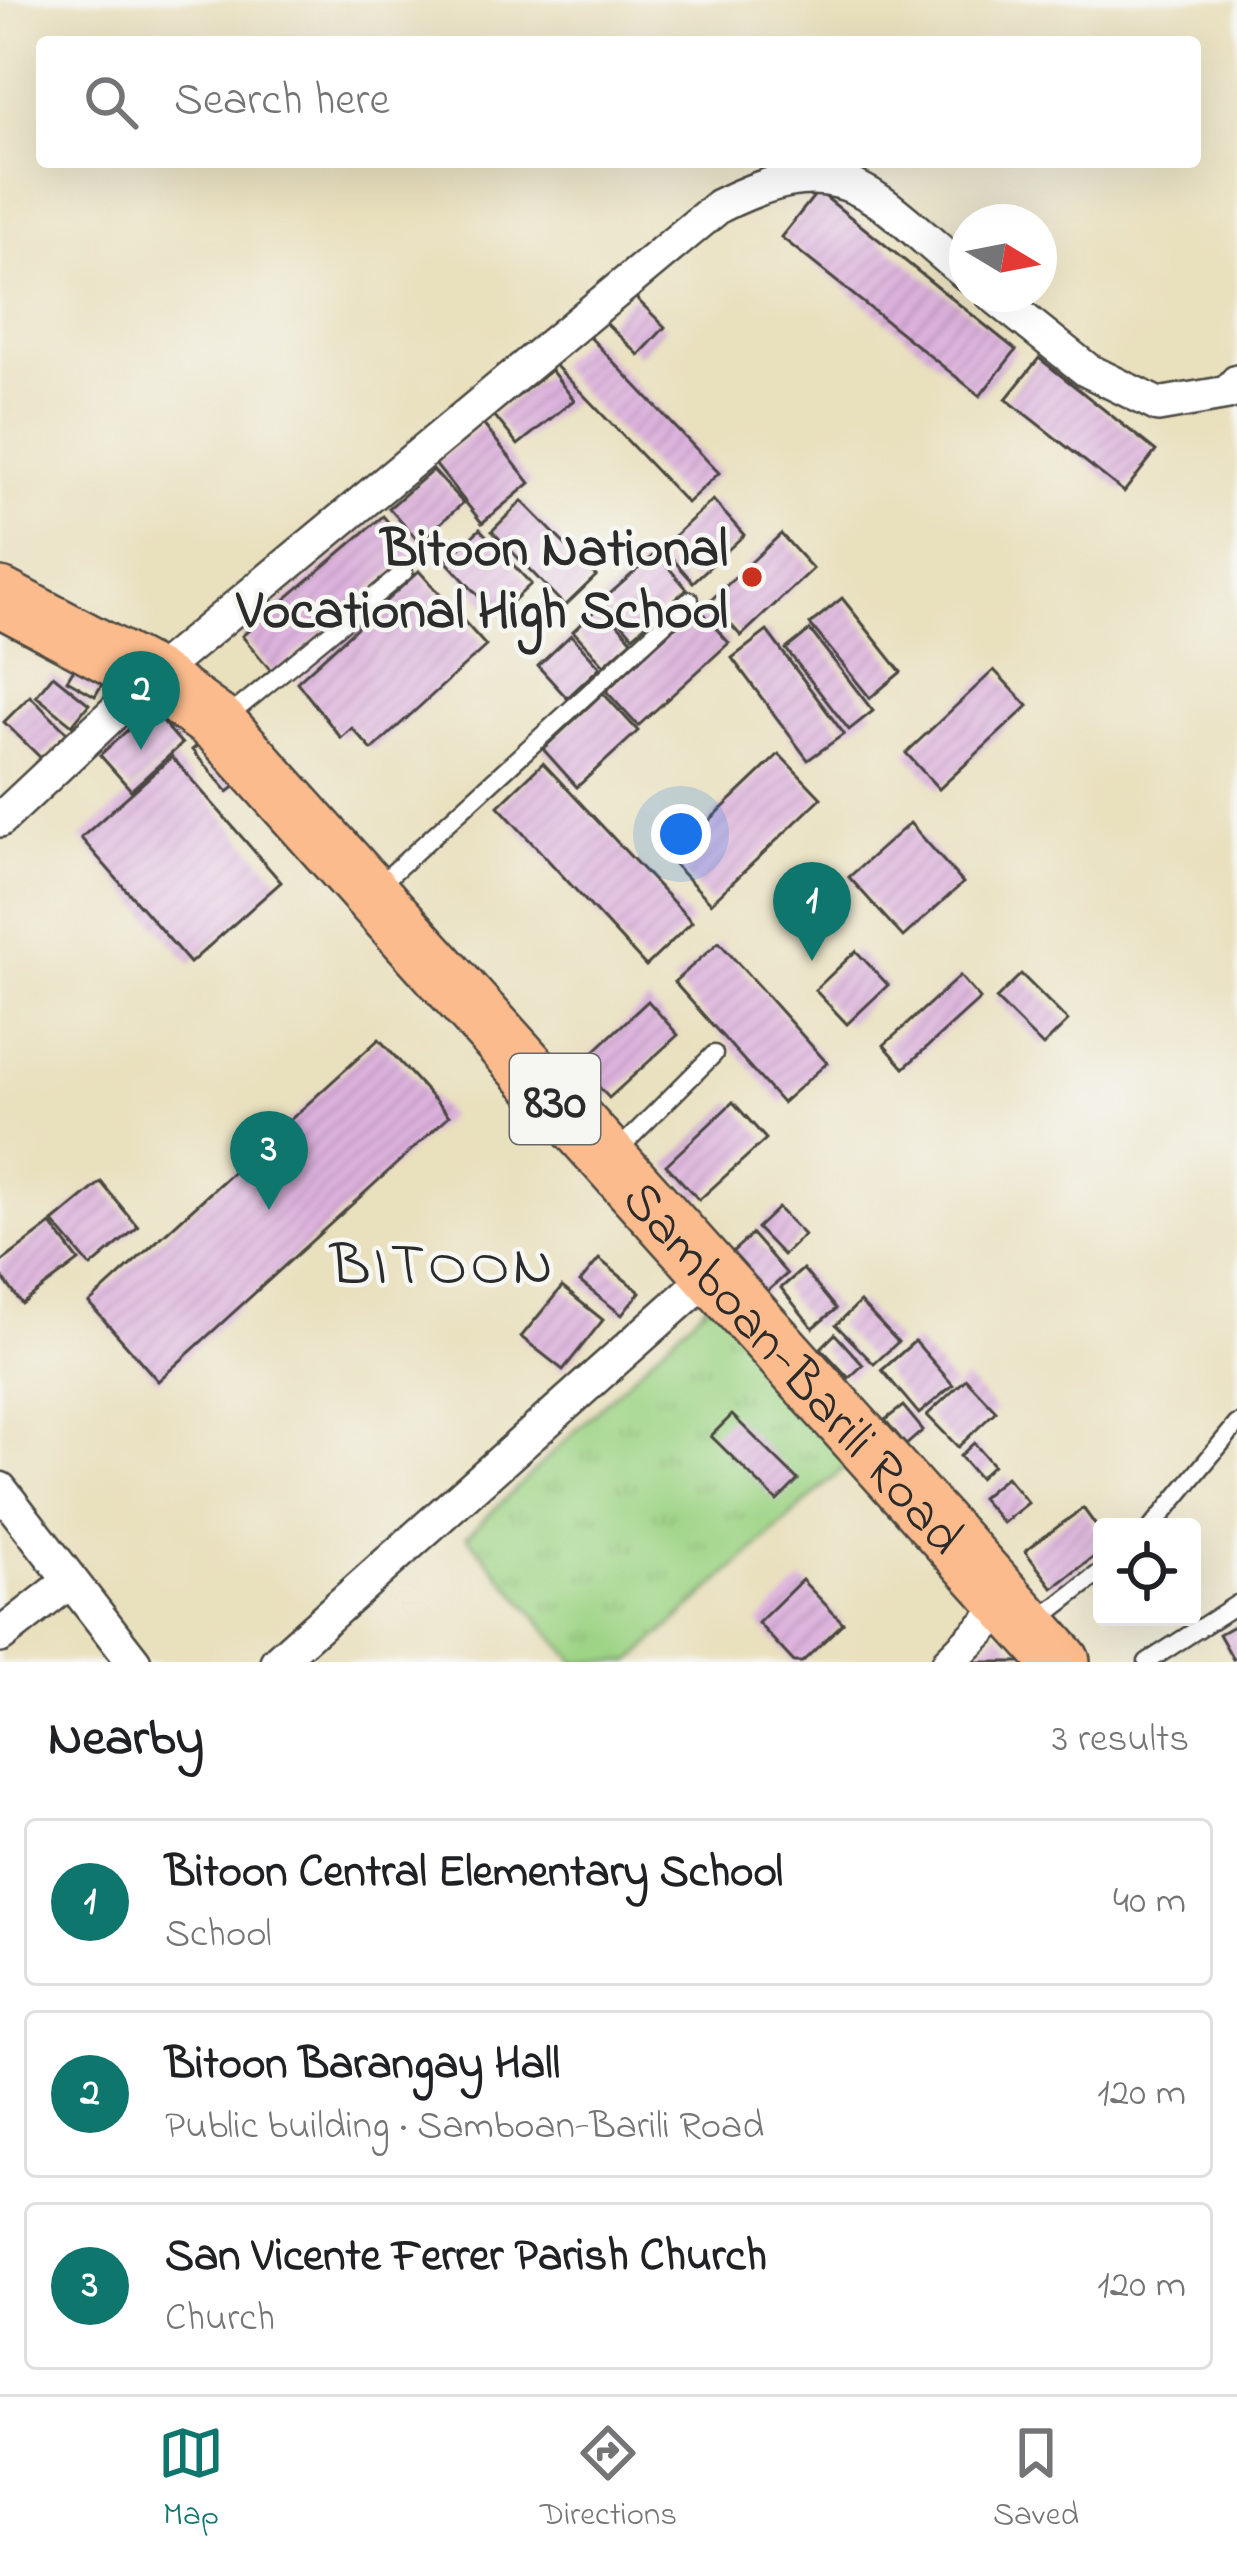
<!DOCTYPE html>
<html lang="en">
<head>
<meta charset="utf-8">
<style>
	:root { --surface:#fff; --page:#f2f2f2; --text:#202124; --muted:#757577; --line:#e0e0e0; --accent:#0f766e }
	body { margin:0; font-family:"Indie Flower",sans-serif; background:var(--page); color:var(--text) }
	.controls { position:absolute; right:36px; bottom:36px; display:grid; overflow:hidden; border-radius:12px; box-shadow:0 12px 48px #0002 }
	.controls button { width:108px; height:108px; display:grid; place-items:center; padding:0; border:0; border-bottom:3px solid var(--line); background:var(--surface); color:var(--text); font:60px sans-serif }
	.compass { position:absolute; left:949px; top:204px; width:108px; height:108px; border-radius:50%; background:var(--surface); box-shadow:0 12px 48px #0002; rotate:100deg }
	.you { position:absolute; left:681px; top:834px; width:42px; height:42px; margin:-30px; border:9px solid #fff; border-radius:50%; background:#1a73e8; box-shadow:0 0 0 18px #1a73e833 }
	.badge { display:grid; place-items:center; width:78px; height:78px; border-radius:50%; background:var(--accent); color:#fff; font-size:39px; font-weight:700 }
	.pin { position:absolute; translate:-50% -99px; filter:drop-shadow(0 3px 6px #0008) }
	.pin::after { content:''; position:absolute; top:63px; width:42px; height:36px; background:inherit; clip-path:polygon(0 0,100% 0,50% 100%) }
	.list { margin:0; padding:0; list-style:none }
	h2 { display:flex; justify-content:space-between; align-items:center; height:156px; margin:0; padding:0 48px; font-size:51px }
	h2 small { font-size:39px; font-weight:400; color:var(--muted) }
	.list li { display:grid; grid-template-columns:78px 1fr auto; gap:36px; align-items:center; box-sizing:border-box; height:168px; margin:0 24px 24px; padding:0 24px; border:3px solid var(--line); border-radius:12px }
	.list b { display:block; font-size:45px; white-space:nowrap }
	.list p { margin:0; font-size:39px; white-space:nowrap; color:var(--muted) }
	.list em { font-size:39px; font-style:normal; color:var(--muted) }
	.icon { flex:none; width:66px; height:66px; fill:none; stroke:currentColor; stroke-width:2; stroke-linecap:round; stroke-linejoin:round }
	.map { position:relative; flex:none; width:1237px; height:1662px; overflow:hidden }
	.search { position:absolute; background:var(--surface); box-shadow:0 12px 48px #0002; left:36px; right:36px; top:36px; height:132px; display:flex; align-items:center; gap:30px; box-sizing:border-box; padding:0 42px; border-radius:12px; color:var(--muted); font-size:45px }
	.sheet { height:732px; background:var(--surface) }
	nav { display:flex; justify-content:space-around; align-items:center; box-sizing:border-box; height:168px; border-top:3px solid var(--line); background:var(--surface); font-size:33px; color:var(--muted) }
	nav a { display:grid; justify-items:center; gap:6px }
	nav .on { color:var(--accent) }
	.map>svg:first-child { display:block }
	.park { fill:url(#park-tufts); stroke:#648058; stroke-width:3 }
	.building { fill:url(#building-hatch) }
	.lines { fill:none; stroke-linecap:round; stroke-linejoin:round }
	.service-casing { stroke:#484641; stroke-width:21 }
	.minor-casing { stroke:#484641; stroke-width:38 }
	.trunk-casing { stroke:#484641; stroke-width:62 }
	.service { stroke:#fff; stroke-width:16 }
	.minor { stroke:#fff; stroke-width:33 }
	.trunk { stroke:#fbbb8c; stroke-width:57 }
	.poi-dot { fill:#c8321e; stroke:#f6f6f2; stroke-width:4.5 }
	.labels { text-anchor:middle; stroke-width:9; stroke-linejoin:round; paint-order:stroke }
	.shield { fill:#f6f6f2; stroke:#686867; stroke-width:3 }
	.shield-label { font-size:51px; font-weight:bold; fill:#2b2b2b }
	.poi-label { font-size:54px; font-weight:bold; fill:#2b2b2b; stroke:#f6f6f2; text-anchor:end }
	.street-label { font-size:54px; fill:#2b2b2b; stroke:#f6f6f2 }
	.quarter-label { font-size:60px; letter-spacing:3px; fill:#2b2b2b; stroke:#f6f6f2 }
</style>
</head>
<body>
<div class="map">
<svg width="1237" height="1662" viewBox="0 0 1237 1662">
	<defs>
		<pattern id="park-tufts" width="24" height="20" patternUnits="userSpaceOnUse" patternTransform="scale(3)"><rect width="24" height="20" fill="#9ed485"/><path d="M3 7l-1-3M5 7V3M7 7l1-3M15 17l-1-3M17 17v-4M19 17l1-3" fill="none" stroke="#88b673"/></pattern>
		<pattern id="building-hatch" width="6" height="6" patternUnits="userSpaceOnUse" patternTransform="scale(3)"><rect width="6" height="6" fill="#dcb1dc"/><path d="M-1 1l2-2M0 6l6-6M5 7l2-2" fill="none" stroke="#bd98bd"/></pattern>
	</defs>
	<rect width="100%" height="100%" fill="#f6f6f2"/>
	<filter id="ink" filterUnits="userSpaceOnUse"><feTurbulence type="fractalNoise" baseFrequency=".00833" numOctaves="2"/><feDisplacementMap in="SourceGraphic" scale="24" xChannelSelector="R" yChannelSelector="G"/><feConvolveMatrix kernelMatrix="1 2 1 2 8 2 1 2 1" color-interpolation-filters="sRGB"/></filter>
	<filter id="wash" filterUnits="userSpaceOnUse"><feTurbulence type="fractalNoise" baseFrequency=".004" numOctaves="4" result="noise"/><feDisplacementMap in="SourceGraphic" scale="48" xChannelSelector="R" yChannelSelector="G"/><feGaussianBlur stdDeviation="2.7" result="paint"/><feColorMatrix in="noise" values="0 0 0 0 0 0 0 0 0 0 0 0 0 0 0 0 0 1.4 0 .05"/><feComposite in="paint" operator="in"/></filter>
	<g filter="url(#wash)">
		<rect width="100%" height="100%" fill="#e9e0be"/>
		<polygon class="park" points="714,1297 858,1455 631,1662 575,1662 467,1536"/>
		<g id="blocks">
			<g class="building">
				<polygon points="818,191 1016,350 980,396 781,237"/>
				<polygon points="633,295 665,327 639,355 606,323"/>
				<polygon points="587,334 719,473 687,503 555,365"/>
				<polygon points="1039,358 1156,451 1124,492 1006,399"/>
				<polygon points="551,370 574,400 518,445 494,415"/>
				<polygon points="483,424 530,483 482,523 435,464"/>
				<polygon points="433,470 463,503 419,542 389,508"/>
				<polygon points="713,500 744,535 693,582 662,547"/>
				<polygon points="522,501 596,576 565,606 492,531"/>
				<polygon points="383,516 414,553 274,674 242,636"/>
				<polygon points="480,529 531,584 497,616 446,561"/>
				<polygon points="781,534 813,569 741,636 710,601"/>
				<polygon points="656,553 687,589 633,636 602,601"/>
				<polygon points="419,571 486,646 372,750 352,728 341,738 297,682"/>
				<polygon points="842,598 901,672 870,698 810,624"/>
				<polygon points="601,605 632,640 604,665 573,631"/>
				<polygon points="697,607 729,643 638,726 606,691"/>
				<polygon points="810,630 873,711 849,730 786,649"/>
				<polygon points="767,631 844,734 808,760 732,658"/>
				<polygon points="571,635 600,667 567,698 538,666"/>
				<polygon points="80,659 107,676 95,696 67,680"/>
				<polygon points="994,670 1028,706 939,789 906,753"/>
				<polygon points="53,675 89,704 72,725 36,696"/>
				<polygon points="603,693 638,731 577,787 543,749"/>
				<polygon points="30,696 67,733 42,759 4,722"/>
				<polygon points="151,709 182,744 131,790 100,755"/>
				<polygon points="211,734 247,777 228,792 192,750"/>
				<polygon points="779,754 821,798 711,903 669,859"/>
				<polygon points="172,757 281,882 190,963 81,838"/>
				<polygon points="543,763 692,922 646,966 498,806"/>
				<polygon points="910,823 963,883 903,937 849,877"/>
				<polygon points="719,942 827,1063 782,1103 674,982"/>
				<polygon points="856,951 888,985 847,1024 815,990"/>
				<polygon points="1021,974 1068,1021 1043,1046 996,999"/>
				<polygon points="960,976 980,999 904,1068 884,1045"/>
				<polygon points="648,1001 678,1035 609,1098 579,1065"/>
				<polygon points="379,1039 449,1116 158,1381 89,1303"/>
				<polygon points="733,1102 766,1139 699,1200 666,1165"/>
				<polygon points="101,1182 138,1227 91,1267 53,1222"/>
				<polygon points="778,1208 804,1235 783,1255 757,1228"/>
				<polygon points="51,1224 79,1261 22,1304 0,1274 0,1263"/>
				<polygon points="752,1234 787,1274 762,1296 727,1257"/>
				<polygon points="599,1259 640,1292 622,1315 580,1282"/>
				<polygon points="803,1269 836,1309 813,1328 781,1288"/>
				<polygon points="562,1287 603,1320 563,1370 521,1337"/>
				<polygon points="860,1302 898,1342 874,1364 836,1325"/>
				<polygon points="835,1334 863,1365 849,1378 821,1348"/>
				<polygon points="915,1341 953,1385 919,1414 882,1370"/>
				<polygon points="966,1379 996,1411 958,1447 927,1415"/>
				<polygon points="903,1406 923,1430 906,1445 885,1420"/>
				<polygon points="732,1415 798,1480 777,1501 711,1436"/>
				<polygon points="974,1443 993,1465 979,1478 960,1456"/>
				<polygon points="1006,1477 1028,1503 1003,1523 981,1498"/>
				<polygon points="1083,1508 1102,1534 1102,1551 1053,1588 1025,1551"/>
				<polygon points="802,1580 843,1623 802,1662 794,1662 758,1623"/>
				<polygon points="1237,1624 1237,1656 1233,1659 1219,1634"/>
				<polygon points="999,1632 1028,1662 967,1662"/>
			</g>
		</g>
	</g>
	<g filter="url(#ink)">
		<use href="#blocks" fill-opacity="0" stroke="#484641" stroke-width="3"/>
		<g class="lines">
			<g class="service-casing">
				<g id="service">
					<polyline points="224,720 404,572"/>
					<polyline points="375,889 690,600"/>
					<polyline points="613,1155 714,1054"/>
					<polyline points="1152,1527 1237,1424"/>
					<polyline points="1036,1622 1102,1571"/>
					<polyline points="1147,1662 1237,1604"/>
				</g>
			</g>
			<g class="minor-casing">
				<g id="minor">
					<polyline points="992,294 1087,370 1158,405 1228,393 1237,382"/>
					<path d="M 0,820 L 152,677 L 719,206 C 846,142 872,197 967,274"/>
					<polyline points="0,1489 134,1662"/>
					<polyline points="0,1636 69,1582"/>
					<polyline points="277,1662 711,1274"/>
					<polyline points="949,1662 1008,1603"/>
				</g>
			</g>
			<g class="trunk-casing">
				<g id="trunk">
					<path id="s1" d="M 0,597 L 152,677 L 219,725 L 1061,1662"/>
				</g>
			</g>
			<use href="#service" class="service"/>
			<use href="#minor" class="minor"/>
			<use href="#trunk" class="trunk"/>
		</g>
	</g>
	<circle class="poi-dot" cx="752" cy="577" r="12"/>
	<g class="labels">
		<rect class="shield" x="510" y="1054" width="90" height="90" rx="9"/>
		<g class="shield-label">
			<text x="555" y="1117">830</text>
		</g>
		<g class="poi-label">
			<text x="728" y="565">Bitoon National<tspan x="728" dy="62">Vocational High School</tspan></text>
		</g>
		<g class="street-label">
			<text dy="19" stroke="none"><textPath href="#s1" startOffset="1116">Samboan-Barili Road</textPath></text>
		</g>
		<g class="quarter-label">
			<text x="443" y="1283">BITOON</text>
		</g>
	</g>
</svg>
<div class="controls">
<button><svg class="icon" aria-label="locate" viewBox="0 0 24 24"><circle cx="12" cy="12" r="6"/><path d="M12 2v4M12 18v4M2 12h4M18 12h4"/></svg></button>
</div>
<svg class="compass" viewBox="-18 -18 36 36"><path d="M0-13l5 13h-10z" fill="#e53935"/><path d="M0 13l5-13h-10z" fill="#757577"/></svg>
<div class="you"></div>
<div class="pin badge" style="left:812px;top:961px">1</div>
<div class="pin badge" style="left:141px;top:750px">2</div>
<div class="pin badge" style="left:269px;top:1210px">3</div>
<div class="search"><svg class="icon" aria-label="search" viewBox="0 0 24 24"><circle cx="10" cy="10" r="6"/><path d="M15 15l6 6"/></svg>Search here</div>
</div>
<section class="sheet">
<h2>Nearby<small>3 results</small></h2>
<ul class="list">
<li><span class="badge">1</span><div><b>Bitoon Central Elementary School</b><p>School</p></div><em>40 m</em></li>
<li><span class="badge">2</span><div><b>Bitoon Barangay Hall</b><p>Public building · Samboan-Barili Road</p></div><em>120 m</em></li>
<li><span class="badge">3</span><div><b>San Vicente Ferrer Parish Church</b><p>Church</p></div><em>120 m</em></li>
</ul>
</section>
<nav>
<a class="on"><svg class="icon" aria-label="map" viewBox="0 0 24 24"><path d="M3 6l6-2 6 2 6-2v14l-6 2-6-2-6 2zM9 4v14M15 6v14"/></svg>Map</a>
<a><svg class="icon" aria-label="directions" viewBox="0 0 24 24"><path d="M12 3l9 9-9 9-9-9zM9 14v-3h6M13 9l2 2-2 2"/></svg>Directions</a>
<a><svg class="icon" aria-label="saved" viewBox="0 0 24 24"><path d="M7 4h10v16l-5-4-5 4z"/></svg>Saved</a>
</nav>
</body>
</html>
